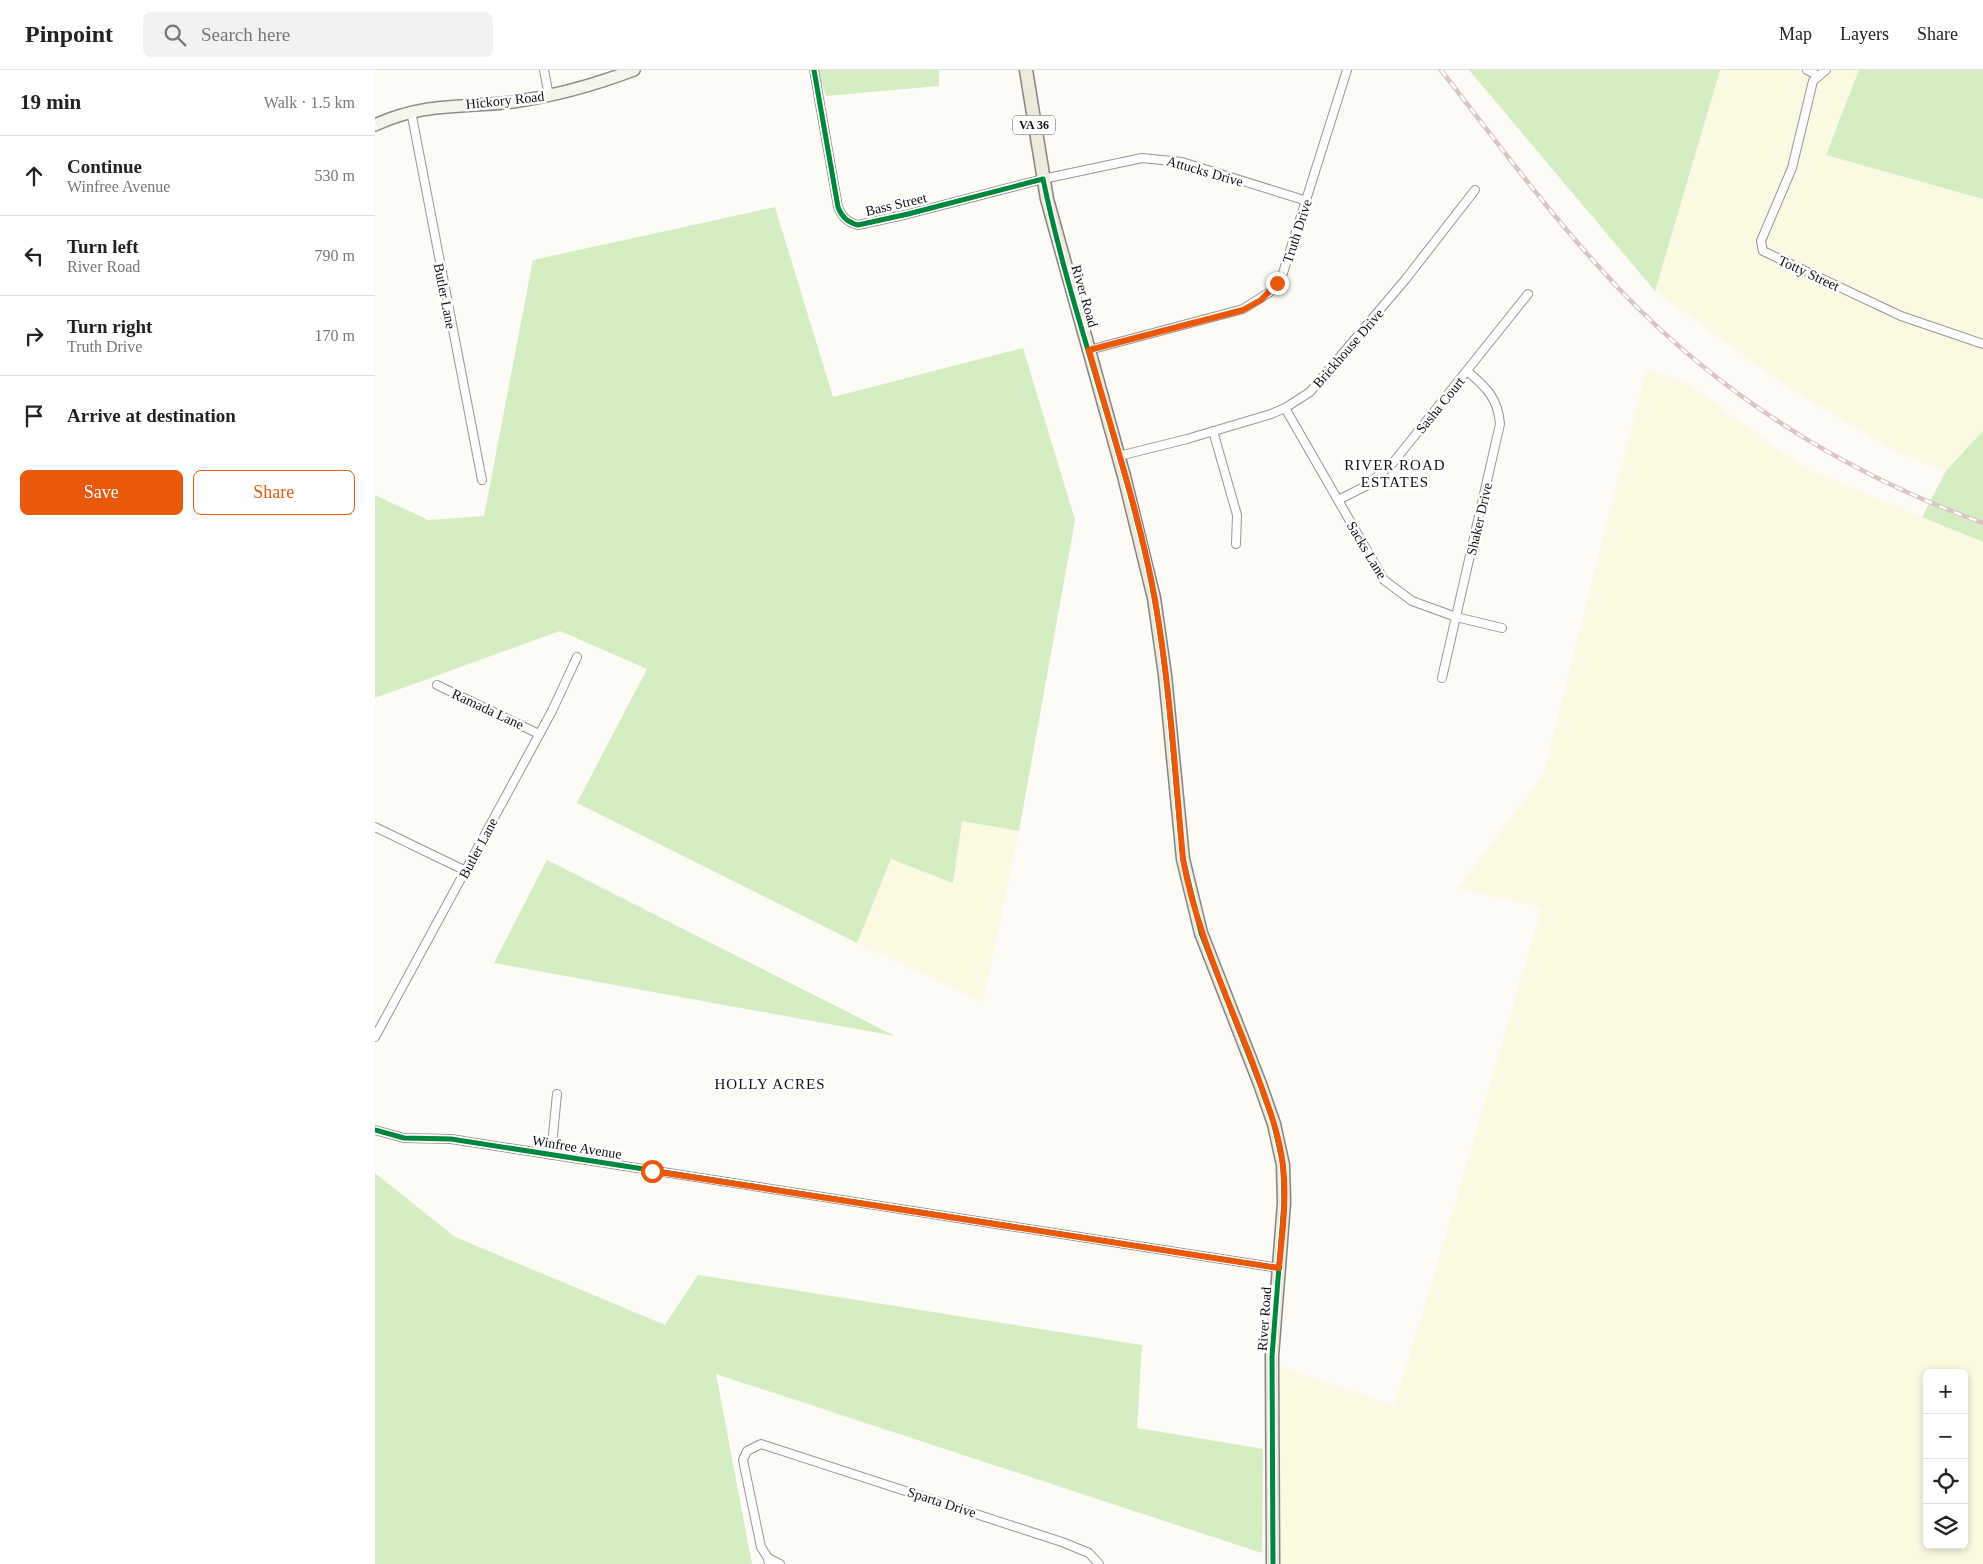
<!DOCTYPE html>
<html lang="en">
<head>
<meta charset="utf-8">
<style>
	:root { --surface:#fff; --page:#f2f2f2; --text:#222; --muted:#767676; --line:#e0e0e0; --accent:#ea580c }
	body { margin:0; font-family:"Times New Roman",serif; background:var(--page); color:var(--text) }
	.controls { position:absolute; right:15px; bottom:15px; display:grid; overflow:hidden; border-radius:8px; box-shadow:0 2px 8px #0003 }
	.controls button { width:45px; height:45px; display:grid; place-items:center; padding:0; border:0; border-bottom:1px solid var(--line); background:var(--surface); color:var(--text); font:25px sans-serif }
	.stop { position:absolute; width:15px; height:15px; margin:-11px; border:4px solid #ea580c; border-radius:50%; background:#fff }
	.stop.end { background:#ea580c; border-color:#fff; box-shadow:0 1px 5px #0008 }
	.list { margin:0; padding:0; list-style:none }
	h2 { display:flex; justify-content:space-between; align-items:center; height:65px; margin:0; padding:0 20px; font-size:21px }
	h2 small { font-size:16px; font-weight:400; color:var(--muted) }
	.list li { display:grid; grid-template-columns:32px 1fr auto; gap:15px; align-items:center; box-sizing:border-box; height:80px; padding:0 20px; border-top:1px solid var(--line) }
	.list b { display:block; font-size:19px; white-space:nowrap }
	.list p { margin:0; font-size:16px; white-space:nowrap; color:var(--muted) }
	.list em { font-size:16px; font-style:normal; color:var(--muted) }
	.actions { display:flex; gap:10px; padding:15px 20px }
	.actions a { flex:1; padding:11px 0; border:1px solid var(--accent); border-radius:8px; text-align:center; font-size:18px; color:var(--accent) }
	.actions .main { background:var(--accent); color:#fff }
	.icon { flex:none; width:28px; height:28px; fill:none; stroke:currentColor; stroke-width:2; stroke-linecap:round; stroke-linejoin:round }
	.map { position:relative; flex:none; width:1608px; height:1494px; overflow:hidden }
	header { display:flex; align-items:center; gap:30px; box-sizing:border-box; height:70px; padding:0 25px; background:var(--surface); border-bottom:1px solid var(--line) }
	header strong { font-size:24px }
	nav { display:flex; gap:28px; margin-inline-start:auto; font-size:18px }
	.search { width:350px; height:45px; background:var(--page); display:flex; align-items:center; gap:12px; box-sizing:border-box; padding:0 18px; border-radius:8px; color:var(--muted); font-size:19px }
	main { display:flex }
	aside { flex:1; background:var(--surface) }
	.map>svg:first-child { display:block }
	.farmland { fill:#faf9e1; fill-rule:evenodd }
	.forest { fill:#d4edc1 }
	.lines { fill:none; stroke-linecap:round; stroke-linejoin:round }
	.minor-casing { stroke:#969694; stroke-width:10 }
	.secondary-casing { stroke:#8d8c8a; stroke-width:14 }
	.primary-casing { stroke:#848381; stroke-width:15 }
	.minor { stroke:#fffefe; stroke-width:8 }
	.secondary { stroke:#f6f5eb; stroke-width:11 }
	.primary { stroke:#eeeada; stroke-width:12 }
	.rail-casing { stroke:#dac5c4; stroke-width:4.5 }
	.rail { stroke:#fff; stroke-width:2.5; stroke-dasharray:8; stroke-linecap:butt }
	.cycleway-casing { stroke:#fff; stroke-width:8 }
	.cycleway { stroke:#00873e; stroke-width:5 }
	.route { stroke:#ea580c; stroke-width:6 }
	.labels { text-anchor:middle; stroke-width:5; stroke-linejoin:round; paint-order:stroke }
	.shield { fill:#fff; stroke:#585858; stroke-width:1 }
	.shield-label { font-size:12px; font-weight:bold; fill:#101010 }
	.street-label { font-size:14px; fill:#101010; stroke:#fff }
	.neighbourhood-label { font-size:15px; letter-spacing:1px; fill:#101010; stroke:#fff }
</style>
</head>
<body>
<header>
<strong>Pinpoint</strong>
<div class="search"><svg class="icon" aria-label="search" viewBox="0 0 24 24"><circle cx="10" cy="10" r="6"/><path d="M15 15l6 6"/></svg>Search here</div>
<nav><a>Map</a><a>Layers</a><a>Share</a></nav>
</header>
<main>
<aside>
<h2>19 min<small>Walk · 1.5 km</small></h2>
<ul class="list">
<li><svg class="icon" aria-label="ahead" viewBox="0 0 24 24"><path d="M12 20V5M6 11l6-6 6 6"/></svg><div><b>Continue</b><p>Winfree Avenue</p></div><em>530 m</em></li>
<li><svg class="icon" aria-label="left" viewBox="0 0 24 24"><path d="M17 20v-9H6M10 6l-5 5 5 5"/></svg><div><b>Turn left</b><p>River Road</p></div><em>790 m</em></li>
<li><svg class="icon" aria-label="right" viewBox="0 0 24 24"><path d="M7 20v-9h11M14 6l5 5-5 5"/></svg><div><b>Turn right</b><p>Truth Drive</p></div><em>170 m</em></li>
<li><svg class="icon" aria-label="arrive" viewBox="0 0 24 24"><path d="M6 21V4h12l-3 4 3 4H6"/></svg><div><b>Arrive at destination</b></div></li>
</ul>
<div class="actions"><a class="main">Save</a><a>Share</a></div>
</aside>
<div class="map">
<svg width="1608" height="1494" viewBox="0 0 1608 1494">
	<rect width="100%" height="100%" fill="#fcfbf6"/>
	<g class="farmland">
		<polygon points="1345,0 1484,0 1451,85 1608,129 1608,361 1571,401 1523,383 1412,317 1280,221"/>
		<path d="M 1271,299 L 1316,315 L 1427,397 L 1608,472 L 1608,1494 L 899,1494 L 905,1297 L 1019,1336 L 1062,1196 L 1167,837 L 1083,818 L 1169,704 ZM 1552,1303 L 1589,1303 L 1589,1475 L 1552,1475 Z"/>
		<polygon points="587,750 644,761 608,932 482,873 516,789 578,812"/>
	</g>
	<g class="forest">
		<polygon points="441,0 564,0 564,16 451,26"/>
		<polygon points="1094,0 1345,0 1280,221"/>
		<polygon points="1484,0 1608,0 1608,129 1451,85"/>
		<polygon points="400,137 458,327 648,278 700,450 644,761 587,751 578,813 516,789 482,873 202,733 272,599 185,561 0,628 0,425 53,450 109,446 158,190"/>
		<polygon points="1608,361 1608,472 1547,447 1571,401"/>
		<polygon points="172,790 520,966 119,893"/>
		<polygon points="0,1103 80,1167 290,1255 323,1205 767,1275 762,1358 888,1379 887,1483 341,1304 377,1494 0,1494"/>
	</g>
	<g class="lines">
		<g class="minor-casing">
			<g id="minor">
				<polyline points="169,0 174,26"/>
				<path d="M 439,0 L 463,137 C 467,147 472,152 483,155 L 533,144 L 668,109 L 767,88 L 807,92 L 932,131"/>
				<polyline points="1432,0 1442,5"/>
				<polyline points="1451,0 1438,11 1417,98 1386,171 1388,181 1526,246 1608,274"/>
				<polyline points="36,41 107,410"/>
				<polyline points="714,280 868,239 895,222 908,203 972,0"/>
				<polyline points="910,338 1009,510 1037,531 1081,547 1127,558"/>
				<polyline points="838,361 862,445 861,474"/>
				<polyline points="744,386 812,369 896,344 910,338 935,322 1030,210 1100,120"/>
				<polyline points="963,430 991,416 1017,394 1153,224"/>
				<path d="M 1067,608 L 1125,354 C 1123,328 1111,317 1092,301"/>
				<polyline points="62,615 164,664"/>
				<polyline points="0,757 91,801"/>
				<polyline points="0,967 177,641 202,587"/>
				<polyline points="0,1060 29,1068 76,1069 904,1198"/>
				<polyline points="176,1085 182,1024"/>
				<polyline points="393,1488 405,1494"/>
				<polyline points="394,1494 393,1488 386,1477 368,1390 372,1381 386,1374 687,1472 714,1483 724,1494"/>
			</g>
		</g>
		<g class="secondary-casing">
			<path id="secondary" d="M 0,55 C 49,32 87,38 138,32 C 180,26 219,15 259,0"/>
		</g>
		<g class="primary-casing">
			<polyline id="primary" points="651,0 672,129 749,406 779,528 790,605 808,789 826,863 885,1014 899,1054 908,1095 909,1133 897,1286 898,1494"/>
		</g>
		<use href="#minor" class="minor"/>
		<use href="#secondary" class="secondary"/>
		<use href="#primary" class="primary"/>
		<g class="rail-casing">
			<path id="rail" d="M 1066,0 C 1124,75 1182,154 1248,223 C 1348,327 1472,404 1608,453"/>
		</g>
		<use href="#rail" class="rail"/>
		<g class="cycleway-casing">
			<g id="cycleway">
				<path d="M 439,0 L 463,137 C 467,147 472,152 483,155 L 533,144 L 668,109 C 695,240 744,366 773,496 C 794,592 798,692 808,789 L 826,863 L 885,1014 L 899,1054 L 908,1095 L 909,1133 L 897,1286 L 898,1494"/>
				<polyline points="0,1060 29,1068 76,1069 904,1198"/>
			</g>
		</g>
		<use href="#cycleway" class="cycleway"/>
	</g>
	<g class="lines">
		<path class="route" d="M 277,1101 L 904,1198 C 907,1164 912,1130 908,1096 C 904,1061 890,1027 878,994 C 852,926 821,861 808,789 C 800,703 795,615 780,530 C 765,445 737,363 714,280 L 868,240 L 886,230 L 902,213"/>
	</g>
	<g class="labels">
		<rect class="shield" x="638" y="45.5" width="42" height="19" rx="4"/>
		<g class="shield-label">
			<text x="659" y="59">VA 36</text>
		</g>
		<g class="street-label">
			<text transform="translate(130 30) rotate(-6)" y="5">Hickory Road</text>
			<text transform="translate(830 101) rotate(16)" y="5">Attucks Drive</text>
			<text transform="translate(521 134) rotate(-13)" y="5">Bass Street</text>
			<text transform="translate(922 161) rotate(-72)" y="5">Truth Drive</text>
			<text transform="translate(1434 203) rotate(25)" y="5">Totty Street</text>
			<text transform="translate(70 226) rotate(79)" y="5">Butler Lane</text>
			<text transform="translate(710 226) rotate(74)" y="5">River Road</text>
			<text transform="translate(973 278) rotate(-49)" y="5">Brickhouse Drive</text>
			<text transform="translate(1065 335) rotate(-51)" y="5">Sasha Court</text>
			<text transform="translate(1104 449) rotate(-77)" y="5">Shaker Drive</text>
			<text transform="translate(992 480) rotate(59)" y="5">Sacks Lane</text>
			<text transform="translate(113 639) rotate(25)" y="5">Ramada Lane</text>
			<text transform="translate(103 778) rotate(-62)" y="5">Butler Lane</text>
			<text transform="translate(202 1077) rotate(9)" y="5">Winfree Avenue</text>
			<text transform="translate(889 1249) rotate(-86)" y="5">River Road</text>
			<text transform="translate(567 1432) rotate(18)" y="5">Sparta Drive</text>
		</g>
		<g class="neighbourhood-label">
			<text x="1020" y="400">RIVER ROAD<tspan x="1020" dy="17">ESTATES</tspan></text>
			<text x="395" y="1019">HOLLY ACRES</text>
		</g>
	</g>
</svg>
<div class="controls">
<button>+</button>
<button>−</button>
<button><svg class="icon" aria-label="locate" viewBox="0 0 24 24"><circle cx="12" cy="12" r="6"/><path d="M12 2v4M12 18v4M2 12h4M18 12h4"/></svg></button>
<button><svg class="icon" aria-label="layers" viewBox="0 0 24 24"><path d="M12 4l9 5-9 5-9-5zM3 14l9 5 9-5"/></svg></button>
</div>
<div class="stop" style="left:277px;top:1101px"></div>
<div class="stop end" style="left:902px;top:213px"></div>
</div>
</main>
</body>
</html>
